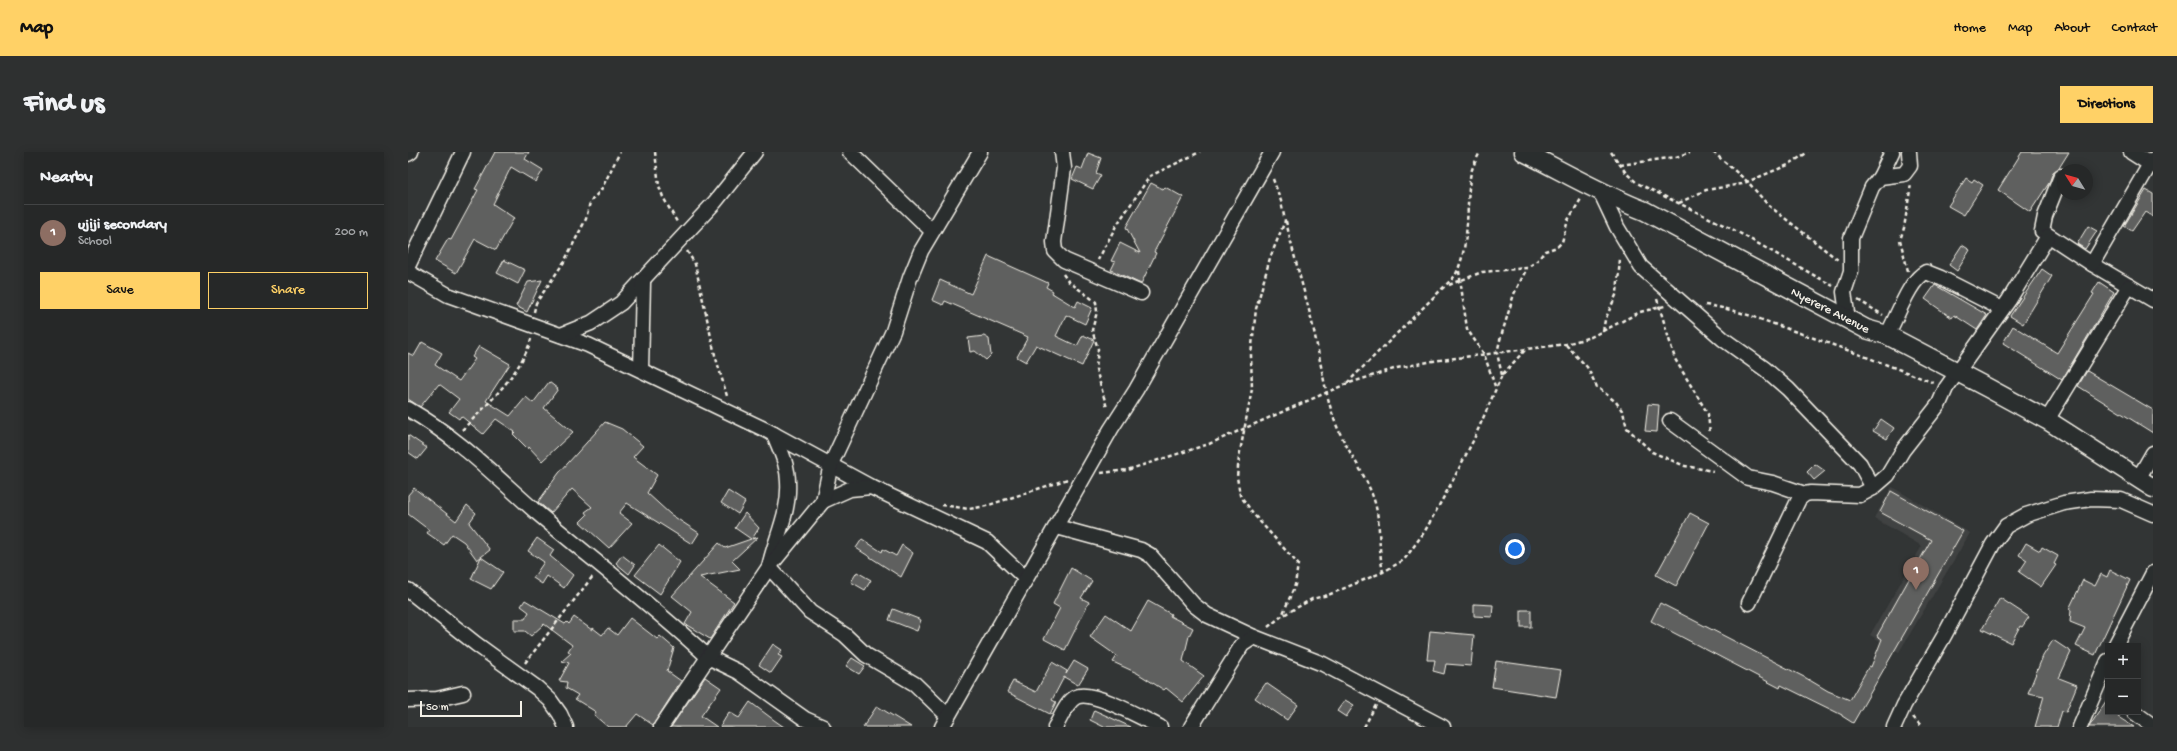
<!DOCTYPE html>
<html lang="en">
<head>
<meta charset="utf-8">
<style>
	:root { --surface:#262828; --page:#2e3030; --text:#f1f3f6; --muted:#a4a6a8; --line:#424445; --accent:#ffd166 }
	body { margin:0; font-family:"Gochi Hand",sans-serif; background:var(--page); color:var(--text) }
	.controls { position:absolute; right:12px; bottom:12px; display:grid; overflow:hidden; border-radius:0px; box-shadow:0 2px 10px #0003 }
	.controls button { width:36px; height:36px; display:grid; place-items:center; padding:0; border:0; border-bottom:1px solid var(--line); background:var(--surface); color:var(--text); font:20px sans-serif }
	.compass { position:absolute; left:1649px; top:12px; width:36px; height:36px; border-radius:50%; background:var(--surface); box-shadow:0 2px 10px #0003; rotate:307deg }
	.scale { position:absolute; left:12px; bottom:10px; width:102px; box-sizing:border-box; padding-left:4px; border:2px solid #f4f1e8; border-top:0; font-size:11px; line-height:14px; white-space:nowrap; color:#f4f1e8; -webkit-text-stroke:3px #2a2d2e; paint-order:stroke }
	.you { position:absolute; left:1107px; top:397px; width:14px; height:14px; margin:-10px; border:3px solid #fff; border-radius:50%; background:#1a73e8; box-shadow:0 0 0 6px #1a73e833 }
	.badge { display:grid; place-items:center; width:26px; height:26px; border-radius:50%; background:var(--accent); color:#fff; font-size:13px; font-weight:700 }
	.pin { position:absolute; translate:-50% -33px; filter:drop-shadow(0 1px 2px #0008) }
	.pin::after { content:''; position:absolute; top:21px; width:14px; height:12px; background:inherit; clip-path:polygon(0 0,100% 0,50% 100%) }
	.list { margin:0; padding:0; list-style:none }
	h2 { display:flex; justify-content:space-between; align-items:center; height:52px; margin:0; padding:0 16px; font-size:17px }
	h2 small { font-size:13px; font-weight:400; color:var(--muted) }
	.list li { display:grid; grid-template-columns:26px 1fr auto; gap:12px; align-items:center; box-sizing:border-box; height:56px; padding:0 16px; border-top:1px solid var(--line) }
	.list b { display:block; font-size:15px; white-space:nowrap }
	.list p { margin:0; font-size:13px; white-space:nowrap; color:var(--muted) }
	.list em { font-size:13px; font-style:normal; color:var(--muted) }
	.actions { display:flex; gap:8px; padding:12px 16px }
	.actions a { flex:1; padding:9px 0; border:1px solid var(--accent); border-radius:0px; text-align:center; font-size:14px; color:var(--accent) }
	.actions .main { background:var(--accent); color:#111 }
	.map { position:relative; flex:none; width:1745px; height:575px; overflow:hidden; border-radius:0px }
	header { display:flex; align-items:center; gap:24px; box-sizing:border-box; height:56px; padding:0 20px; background:var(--accent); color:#111 }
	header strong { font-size:19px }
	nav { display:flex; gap:22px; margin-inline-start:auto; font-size:14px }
	.intro { display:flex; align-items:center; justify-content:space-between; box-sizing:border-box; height:96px; padding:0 24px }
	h1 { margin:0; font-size:28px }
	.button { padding:10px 18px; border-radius:0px; background:var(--accent); color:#111; font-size:14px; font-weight:700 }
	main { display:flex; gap:24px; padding:0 24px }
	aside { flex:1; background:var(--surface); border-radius:0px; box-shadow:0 2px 10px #0003 }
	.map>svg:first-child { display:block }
	.built { fill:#404242 }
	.building { fill:#5f605f; stroke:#f4f1e8 }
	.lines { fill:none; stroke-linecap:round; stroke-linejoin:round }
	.minor-casing { stroke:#f4f1e8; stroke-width:17 }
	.major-casing { stroke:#f4f1e8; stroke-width:21 }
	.path { stroke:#f4f1e8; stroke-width:2.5; stroke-dasharray:4 3; stroke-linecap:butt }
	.minor { stroke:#2a2d2e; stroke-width:14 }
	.major { stroke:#2a2d2e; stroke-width:18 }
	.labels { text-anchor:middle; stroke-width:3; stroke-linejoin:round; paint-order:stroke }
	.street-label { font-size:13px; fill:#f4f1e8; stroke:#2a2d2e }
</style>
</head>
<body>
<header>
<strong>Map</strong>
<nav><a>Home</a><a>Map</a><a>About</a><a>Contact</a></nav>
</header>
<div class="intro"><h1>Find us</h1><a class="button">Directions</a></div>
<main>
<aside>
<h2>Nearby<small></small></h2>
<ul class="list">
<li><span class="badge" style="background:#8d6e63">1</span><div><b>ujiji secondary</b><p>School</p></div><em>200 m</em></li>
</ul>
<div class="actions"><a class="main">Save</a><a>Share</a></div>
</aside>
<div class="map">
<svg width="1745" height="575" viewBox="0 0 1745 575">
	<rect width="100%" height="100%" fill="#323535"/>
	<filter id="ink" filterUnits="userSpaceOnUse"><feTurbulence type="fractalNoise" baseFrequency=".025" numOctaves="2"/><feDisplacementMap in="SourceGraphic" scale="8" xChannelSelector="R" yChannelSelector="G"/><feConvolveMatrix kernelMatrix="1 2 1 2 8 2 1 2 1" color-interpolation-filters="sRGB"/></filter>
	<g filter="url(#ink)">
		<polygon class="built" points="1484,335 1562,381 1491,500 1462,483 1514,394 1466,366"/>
		<g class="building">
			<polygon points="87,0 121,0 117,7 135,18 128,30 103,15 85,52 106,66 88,98 67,87 48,121 27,109 40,87 43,88 70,38 67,37"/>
			<polygon points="1614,0 1661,0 1651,16 1645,20 1641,31 1622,60 1590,38"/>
			<polygon points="680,1 693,6 688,21 693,23 685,37 664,27 669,15 674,17"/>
			<polygon points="1558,26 1564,30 1566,27 1575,33 1556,63 1540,54"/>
			<polygon points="743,31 755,37 757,35 775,45 746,100 748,101 733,132 703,118 707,110 703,109 712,91 732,101 718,75"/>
			<polygon points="1738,38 1745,42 1745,65 1737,60 1724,79 1716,74"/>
			<polygon points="1680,74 1689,79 1677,97 1669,92"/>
			<polygon points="1554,93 1562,98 1549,119 1541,113"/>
			<polygon points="580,104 640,131 638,135 645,139 644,141 667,155 670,149 684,156 677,172 658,163 648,184 669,194 675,183 686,188 674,214 628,193 618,210 609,205 620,185 537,149 535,153 524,148 532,128 563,142"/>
			<polygon points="96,108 117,118 110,132 89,121"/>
			<polygon points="1634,117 1644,124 1615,172 1602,164"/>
			<polygon points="134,128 119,160 108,154 120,130"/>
			<polygon points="1691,130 1706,140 1654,228 1595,191 1605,174 1649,201 1686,142 1684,141"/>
			<polygon points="1527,133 1579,163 1569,178 1546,163 1544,166 1517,147"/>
			<polygon points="576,184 581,187 583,203 578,208 567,199 562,200 560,186"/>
			<polygon points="14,190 34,201 27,213 51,229 67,207 64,205 71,194 102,212 78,249 102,264 118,245 125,251 141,230 150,237 136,256 165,280 134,309 121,295 120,297 105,282 107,280 88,267 75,282 53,264 51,267 41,260 51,247 31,232 12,255 0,247 0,201 6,204"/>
			<polygon points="1679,219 1745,258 1745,281 1670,234"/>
			<polygon points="1240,252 1251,253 1249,280 1237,279"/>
			<polygon points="1473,267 1486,276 1479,287 1465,279"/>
			<polygon points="197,270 214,277 235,294 225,305 249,323 239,341 262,362 291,381 284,392 219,351 211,361 224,371 201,396 172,370 179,363 177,360 184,355 164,337 143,361 130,350 151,321"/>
			<polygon points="0,283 19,296 10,307 0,300"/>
			<polygon points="1407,312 1417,319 1406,328 1399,320"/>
			<polygon points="6,336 48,369 59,353 68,361 61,371 82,398 69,408 56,390 44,382 36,393 19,381 21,378 0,362 0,343"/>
			<polygon points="320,339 337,350 330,362 313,351"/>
			<polygon points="1483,339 1555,379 1445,571 1434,564 1434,563 1373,533 1372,536 1243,469 1252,451 1398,526 1420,539 1442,548 1461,514 1463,515 1474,487 1469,484 1523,388 1472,360"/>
			<polygon points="337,361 351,376 344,387 350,385 324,409 332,417 292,425 326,450 302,487 277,472 284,460 264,444 311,391 317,396 343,387 327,376"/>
			<polygon points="1282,361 1301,371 1268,434 1248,423"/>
			<polygon points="129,386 146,398 142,404 165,423 156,436 139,424 134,432 125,426 136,410 120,399"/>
			<polygon points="454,387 474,400 475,397 488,404 494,393 505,401 493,425 448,396"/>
			<polygon points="1618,391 1632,399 1634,395 1650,404 1646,412 1648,413 1633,435 1611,420 1619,408 1611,403"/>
			<polygon points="251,393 272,410 252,442 227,423"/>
			<polygon points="214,403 227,413 221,422 208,411"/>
			<polygon points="73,405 95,420 83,437 63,427"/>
			<polygon points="663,416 684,429 673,446 681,450 657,498 636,487 652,456 645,452"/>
			<polygon points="1702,418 1722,428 1687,503 1668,494 1677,476 1662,470 1663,458 1661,457 1675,428 1687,434 1693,422 1699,425"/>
			<polygon points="449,420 463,428 457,438 443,430"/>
			<polygon points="1592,446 1621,465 1614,475 1612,474 1603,491 1574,477"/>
			<polygon points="117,448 157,472 159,470 161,472 166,465 184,478 185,476 194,483 200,476 209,483 222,466 249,487 252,484 266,496 259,519 273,529 245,573 229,562 218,575 200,575 186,563 188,560 167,547 170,543 158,536 159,530 151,529 161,511 154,509 163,501 160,499 164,493 136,472 123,484 117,479 106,479 106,467 117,467 121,460 113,454"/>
			<polygon points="740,449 763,462 762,464 785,476 781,484 775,509 796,524 775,550 758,536 756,538 729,521 705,510 709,504 682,485 698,462 723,479"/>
			<polygon points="1066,452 1085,453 1084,465 1066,464"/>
			<polygon points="485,457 513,468 509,479 481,468"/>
			<rect x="1113" y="458" width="10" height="17"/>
			<polygon points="1022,479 1066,483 1063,514 1038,512 1036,522 1025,519 1027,508 1019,508"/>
			<polygon points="1645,488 1663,500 1651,526 1669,533 1658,560 1654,559 1649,575 1627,575 1636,544 1620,541 1635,504"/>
			<polygon points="365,492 374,498 370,503 374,505 363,521 351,513"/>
			<polygon points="444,506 457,514 451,522 438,514"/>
			<polygon points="666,509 680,517 670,533 656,525 644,548 648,550 642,562 599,540 605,529 628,540 644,510 659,519 658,522"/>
			<polygon points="1088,509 1153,518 1148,545 1084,535"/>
			<polygon points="297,525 313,536 293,564 309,575 263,575"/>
			<polygon points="858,531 890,553 879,568 847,546"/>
			<polygon points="1700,546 1700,560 1713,560 1710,565 1726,575 1681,575"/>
			<polygon points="937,548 946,553 938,565 929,559"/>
			<polygon points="342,550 366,568 376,575 312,575 321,560 331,566"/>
			<polygon points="469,554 503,575 455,575"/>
			<polygon points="686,558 723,575 696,575 682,568"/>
		</g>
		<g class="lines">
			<g class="minor-casing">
				<g id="minor">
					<polyline points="442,0 524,79"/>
					<polyline points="654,0 656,16 646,90 647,99 656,108 733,141"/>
					<polyline points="1723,0 1745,14"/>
					<polyline points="0,2 3,0"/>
					<polyline points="1653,24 1637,64 1634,79 1684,112 1745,148"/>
					<polyline points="1472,25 1484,0"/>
					<polyline points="1191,37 1209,75 1233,115 1315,187 1357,217 1380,237 1452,312 1465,336"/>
					<polyline points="1684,112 1745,7"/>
					<polyline points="0,114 55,0"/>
					<polyline points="0,120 40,143 180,193 358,278 463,335 579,390 618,427"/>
					<polyline points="1440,168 1436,140 1443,119 1443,86 1464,35 1472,25 1496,22 1502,14 1501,0"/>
					<polyline points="153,183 183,171 213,151 307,50 347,0"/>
					<path d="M 1479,183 C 1489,166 1501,128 1518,120 L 1533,126 L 1594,157"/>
					<polyline points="233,218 235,130"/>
					<path d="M 0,257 C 49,285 85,322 127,359 C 185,408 245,454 300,505 L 331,520 L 397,567 L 415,575"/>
					<polyline points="1639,268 1721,134"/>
					<polyline points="1262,269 1340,326 1365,331 1397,342"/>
					<path d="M 366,282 C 372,298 380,313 380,330 C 382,360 367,387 361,415 L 402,460 L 437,483 L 458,503 L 507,532 L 540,564"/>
					<polyline points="1730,327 1745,301"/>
					<polyline points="415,349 442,337 463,335"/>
					<polyline points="649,375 733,398 742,403 786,453 799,463 846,485 915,512 1035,575"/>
					<polyline points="0,438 68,492 129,536 142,548 152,562 158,575"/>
					<polyline points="1341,451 1391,347 1397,342 1403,341 1452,343 1465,336 1480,323 1495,298 1531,252 1538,236 1601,148 1640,84"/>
					<polyline points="1707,494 1745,421"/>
					<polyline points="0,548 29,547 55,541"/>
					<polyline points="1726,560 1745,574"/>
					<polyline points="253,575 361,415 415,349 423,312 485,179 502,126 513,99 572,0"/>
					<polyline points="534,575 703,277 728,238 864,0"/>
					<path d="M 647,575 C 653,566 658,550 668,545 C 684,537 736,567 752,575"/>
					<polyline points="783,575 834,493 846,485"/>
					<polyline points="1486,575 1496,553 1536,484 1585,392 1598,374 1618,363 1656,351 1683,347 1713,348 1745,362"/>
					<polyline points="1672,575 1700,509"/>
				</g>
			</g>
			<g class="major-casing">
				<path id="major" d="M 1116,0 C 1156,20 1195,43 1237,59 L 1458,177 L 1479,183 L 1580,236 L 1639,268 L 1745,336"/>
			</g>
			<g class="path">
				<polyline points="247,0 251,34 255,45 269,70"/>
				<polyline points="1203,0 1218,21 1229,31 1326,78 1425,134"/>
				<polyline points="1305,0 1340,30 1360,53 1430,108"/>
				<polyline points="1212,13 1268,5 1282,0"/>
				<polyline points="865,27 873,49 877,69 862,106 848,157 843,203 844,237 831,305 829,325 832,343 847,364 890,412 887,433 874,464"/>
				<polyline points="1271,51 1298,38 1334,32 1380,13 1400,0"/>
				<path d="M 878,69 C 885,102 895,134 903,166 C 911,199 915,232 925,264 C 935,295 958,320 967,351 C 973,373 970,397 975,420"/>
				<polyline points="279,99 287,112 307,203 319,244"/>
				<polyline points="690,108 708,74 742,24 792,0"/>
				<polyline points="1051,119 1059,177 1076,202 1087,234"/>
				<polyline points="1500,119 1492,88 1496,76 1503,32"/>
				<polyline points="655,122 660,129 688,150 689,160 684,178 690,197 688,217 699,256"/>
				<polyline points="1041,133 1074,120 1119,116 1129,109 1137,99 1149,95 1154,90 1160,68 1173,47"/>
				<polyline points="1249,147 1267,207 1300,262 1302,282"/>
				<polyline points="1450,148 1475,163"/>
				<path d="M 1297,153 C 1328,157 1351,167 1380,177 C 1429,194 1478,212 1526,231"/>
				<polyline points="126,160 128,151 156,110 178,67 182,50 193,38 212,0"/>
				<polyline points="1195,179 1197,168 1209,141 1212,107"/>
				<polyline points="1158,193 1179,215 1189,235 1208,250 1215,260 1219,276 1244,300 1277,314 1305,319"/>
				<polyline points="1094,223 1089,201 1092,188 1106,142 1119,116"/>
				<path d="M 939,231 L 1047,124 C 1062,94 1058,59 1062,26 C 1063,17 1068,8 1072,0"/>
				<path d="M 54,278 C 78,254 114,220 123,187"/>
				<polyline points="693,321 719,318 801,292 938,232 989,216 1025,209 1158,192 1183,185 1232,160 1257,154"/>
				<polyline points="534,353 561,357 578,354 660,327"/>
				<polyline points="860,475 874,464 904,447 920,443 975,420 996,408 1017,379 1044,330 1065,289 1094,223 1118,197"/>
				<polyline points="117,511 185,424"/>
				<polyline points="1505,565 1514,575"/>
				<polyline points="956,575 968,553"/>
			</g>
			<use href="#minor" class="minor"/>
			<use href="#major" class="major"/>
		</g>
	</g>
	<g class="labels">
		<g class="street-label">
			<text transform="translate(1423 157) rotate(27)" y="5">Nyerere Avenue</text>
		</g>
	</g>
</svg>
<div class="controls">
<button>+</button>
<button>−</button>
</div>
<svg class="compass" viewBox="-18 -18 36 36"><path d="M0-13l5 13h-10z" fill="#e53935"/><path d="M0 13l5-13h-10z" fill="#a4a6a8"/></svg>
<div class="scale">50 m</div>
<div class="you"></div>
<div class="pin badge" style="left:1508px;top:438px;background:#8d6e63">1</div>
</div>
</main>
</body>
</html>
